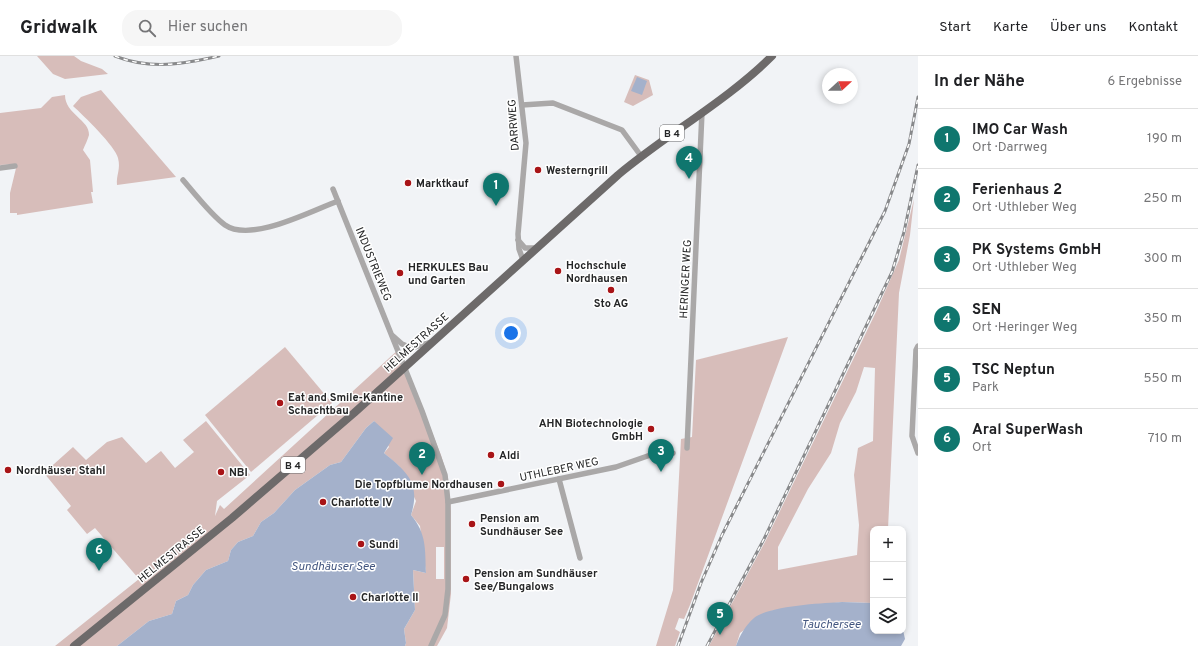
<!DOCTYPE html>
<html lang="de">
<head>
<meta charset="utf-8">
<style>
	:root { --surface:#fff; --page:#f6f6f6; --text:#202124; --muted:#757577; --line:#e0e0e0; --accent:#0f766e }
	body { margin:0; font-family:Overpass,sans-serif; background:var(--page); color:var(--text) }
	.controls { position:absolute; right:12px; bottom:12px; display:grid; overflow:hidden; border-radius:8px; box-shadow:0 2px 6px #0003 }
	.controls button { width:36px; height:36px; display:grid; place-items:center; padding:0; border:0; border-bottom:1px solid var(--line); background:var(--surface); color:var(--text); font:20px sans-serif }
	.compass { position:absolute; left:822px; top:12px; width:36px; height:36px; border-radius:50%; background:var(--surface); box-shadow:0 2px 6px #0003; rotate:69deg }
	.you { position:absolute; left:511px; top:277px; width:14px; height:14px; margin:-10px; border:3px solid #fff; border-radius:50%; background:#1a73e8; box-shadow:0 0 0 6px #1a73e833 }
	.badge { display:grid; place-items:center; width:26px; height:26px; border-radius:50%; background:var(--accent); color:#fff; font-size:13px; font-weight:700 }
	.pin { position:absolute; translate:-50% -33px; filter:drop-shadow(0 1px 2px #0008) }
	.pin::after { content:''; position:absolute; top:21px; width:14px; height:12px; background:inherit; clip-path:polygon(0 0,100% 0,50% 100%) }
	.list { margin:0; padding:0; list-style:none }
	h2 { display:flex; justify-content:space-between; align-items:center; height:52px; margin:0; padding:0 16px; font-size:17px }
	h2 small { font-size:13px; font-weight:400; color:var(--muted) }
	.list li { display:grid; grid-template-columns:26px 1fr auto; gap:12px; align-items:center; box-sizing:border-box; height:60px; padding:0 16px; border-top:1px solid var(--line) }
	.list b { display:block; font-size:15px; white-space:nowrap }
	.list p { margin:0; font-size:13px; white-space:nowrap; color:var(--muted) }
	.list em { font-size:13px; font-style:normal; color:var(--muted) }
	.icon { flex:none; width:22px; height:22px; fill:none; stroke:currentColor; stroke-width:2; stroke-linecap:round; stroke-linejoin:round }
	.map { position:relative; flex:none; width:918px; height:590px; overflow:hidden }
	header { display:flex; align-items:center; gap:24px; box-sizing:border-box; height:56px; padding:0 20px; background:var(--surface); border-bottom:1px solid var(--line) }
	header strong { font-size:19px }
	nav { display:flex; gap:22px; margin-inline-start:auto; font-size:14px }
	.search { width:280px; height:36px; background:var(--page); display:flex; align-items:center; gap:10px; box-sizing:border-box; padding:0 14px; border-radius:16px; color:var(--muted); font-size:15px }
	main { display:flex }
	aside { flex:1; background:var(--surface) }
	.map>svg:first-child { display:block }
	.green { fill:#d7bdba; fill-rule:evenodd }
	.water { fill:#a4b1cb }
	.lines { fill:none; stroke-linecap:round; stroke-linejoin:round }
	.street { stroke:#aaa8a8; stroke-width:5.5 }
	.primary { stroke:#6d6a6a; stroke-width:8 }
	.rail-casing { stroke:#88898b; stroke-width:3 }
	.rail { stroke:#fff; stroke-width:1.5; stroke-dasharray:4.5; stroke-linecap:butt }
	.poi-dot { fill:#a81417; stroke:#fff; stroke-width:1.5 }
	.labels { text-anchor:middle; stroke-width:3; stroke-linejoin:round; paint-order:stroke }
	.shield { fill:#fff; stroke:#666768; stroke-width:1 }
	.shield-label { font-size:10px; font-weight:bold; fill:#252627 }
	.street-label { font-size:11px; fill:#252627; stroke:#fff }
	.poi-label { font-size:11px; font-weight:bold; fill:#252627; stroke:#fff; text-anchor:start }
	.water-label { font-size:12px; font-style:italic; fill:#445780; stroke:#fff }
</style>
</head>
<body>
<header>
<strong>Gridwalk</strong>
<div class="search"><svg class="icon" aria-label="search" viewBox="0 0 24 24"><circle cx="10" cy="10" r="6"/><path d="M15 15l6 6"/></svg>Hier suchen</div>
<nav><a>Start</a><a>Karte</a><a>Über uns</a><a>Kontakt</a></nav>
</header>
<main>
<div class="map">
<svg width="918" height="590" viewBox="0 0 918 590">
	<rect width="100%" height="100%" fill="#f1f3f6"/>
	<g class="green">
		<polygon points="37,0 74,0 81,5 102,13 108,18 65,23 53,18"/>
		<polygon points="635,19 649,24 653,39 633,50 624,46"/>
		<path d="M 101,34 L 176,121 L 117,129 C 116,119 121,113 118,102 C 116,91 83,59 73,50 L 81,41 Z"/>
		<path d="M 65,39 C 65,58 90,64 89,79 C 88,83 85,89 83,94 L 90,104 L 93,136 L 91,136 L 93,147 L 17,159 L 17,157 L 10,157 L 10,137 L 17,108 L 0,109 L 0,57 L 41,52 L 52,41 Z"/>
		<path d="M 914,143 L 910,179 L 899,237 L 888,473 L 873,473 L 873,547 L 842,546 L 771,555 L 740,577 L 736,590 L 709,590 L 765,486 L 876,256 L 899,204 ZM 864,311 L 875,312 L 873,385 L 858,392 L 854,419 L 859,469 L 857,499 L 778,514 L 778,491 L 808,433 L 831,397 L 840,367 L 856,336 Z"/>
		<polygon points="788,281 690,549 684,563 679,562 675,573 680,576 675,590 656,590 673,534 681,383 692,381 696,304"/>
		<polygon points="285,291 332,347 251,416 205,359"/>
		<path d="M 399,293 L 441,399 L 448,422 L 451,455 L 451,538 L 447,572 L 437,590 L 405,590 L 406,587 L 404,573 L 415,554 L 413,514 L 426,517 L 420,470 L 411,459 L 416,445 L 399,410 L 384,397 L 389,391 L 374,365 L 366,372 L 341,406 L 330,409 L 295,434 L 274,457 L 261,466 L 253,480 L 238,486 L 231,494 L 228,505 L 206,514 L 193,529 L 188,539 L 176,545 L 172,558 L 149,565 L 117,590 L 55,590 L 139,523 L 95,472 L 87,478 L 67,454 L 71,450 L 44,417 L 73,391 L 86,404 L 107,386 L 122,381 L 146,407 L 161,395 L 175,412 L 194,396 L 183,384 L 206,365 L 250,419 L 217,445 L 215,460 L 220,449 L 224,453 ZM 436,491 L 444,491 L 444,523 L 436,523 Z"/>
	</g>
	<g class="water">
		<polygon points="637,21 647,25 642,39 631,35"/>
		<path d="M 374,365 L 393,382 L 384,397 C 407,416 421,427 411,459 C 427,478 425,494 426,517 L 413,514 L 415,554 L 404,573 L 406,587 L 405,590 L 117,590 L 149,565 L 172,558 L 176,545 L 188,539 L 193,529 L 206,514 L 228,505 L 231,494 L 238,486 L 253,480 L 261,466 L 274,457 L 295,434 L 330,409 L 341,406 L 366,372 Z"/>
		<path d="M 842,546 L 873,547 L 873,575 L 903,574 L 905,583 L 901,590 L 736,590 C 740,579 745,570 754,562 C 768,550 823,547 842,546 Z"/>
	</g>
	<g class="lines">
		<g class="street">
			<polyline points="516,0 526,87 518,178 519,193 523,204"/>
			<polyline points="522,49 553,47 622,74 641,100"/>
			<polyline points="0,112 15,110"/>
			<path d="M 183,124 C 194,137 212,160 225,169 C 251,187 311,155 338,145"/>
			<polyline points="333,133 422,355 445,419 448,446 448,533 445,559 431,590"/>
			<polyline points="518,184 525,192 536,192"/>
			<polyline points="393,280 402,288 412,292 431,286"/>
			<polyline points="918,290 916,294 912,380 918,397"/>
			<polyline points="687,392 702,56"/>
			<polyline points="559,423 580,502"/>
			<polyline points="448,446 616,411 659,396 673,397"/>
		</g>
		<path class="primary" d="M 74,590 L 232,462 L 354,357 L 618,119 C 667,78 728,44 772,0"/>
		<g class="rail-casing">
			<g id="rail">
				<path d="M 115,0 C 150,14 184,8 219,0"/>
				<polyline points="678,590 701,527 722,479 885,155 909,88 918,41"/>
				<polyline points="707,590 764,483 892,216 904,176 918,109"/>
			</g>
		</g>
		<use href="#rail" class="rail"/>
	</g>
	<g class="poi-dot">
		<circle cx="538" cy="114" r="4"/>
		<circle cx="408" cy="127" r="4"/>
		<circle cx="558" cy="215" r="4"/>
		<circle cx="400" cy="217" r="4"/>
		<circle cx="611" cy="234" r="4"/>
		<circle cx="280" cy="347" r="4"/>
		<circle cx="651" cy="373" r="4"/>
		<circle cx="491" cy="399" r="4"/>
		<circle cx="8" cy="414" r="4"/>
		<circle cx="221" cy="416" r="4"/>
		<circle cx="501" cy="428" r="4"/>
		<circle cx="323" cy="446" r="4"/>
		<circle cx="472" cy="468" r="4"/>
		<circle cx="361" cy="488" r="4"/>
		<circle cx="466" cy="523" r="4"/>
		<circle cx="353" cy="541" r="4"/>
	</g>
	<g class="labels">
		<g class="shield">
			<rect x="660" y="69" width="24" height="16" rx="3"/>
			<rect x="281" y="401" width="24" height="16" rx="3"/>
		</g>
		<g class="shield-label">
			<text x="672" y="81">B 4</text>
			<text x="293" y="413">B 4</text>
		</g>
		<g class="street-label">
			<text transform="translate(513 69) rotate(-94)" y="4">DARRWEG</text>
			<text transform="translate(374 208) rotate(68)" y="4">INDUSTRIEWEG</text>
			<text transform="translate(685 223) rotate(-87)" y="4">HERINGER WEG</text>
			<text transform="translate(416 286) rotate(-42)" y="4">HELMESTRASSE</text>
			<text transform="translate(559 413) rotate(-12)" y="4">UTHLEBER WEG</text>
			<text transform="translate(171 498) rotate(-39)" y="4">HELMESTRASSE</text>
		</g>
		<g class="poi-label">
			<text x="546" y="118">Westerngrill</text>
			<text x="416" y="131">Marktkauf</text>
			<text x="566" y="213">Hochschule<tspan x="566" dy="13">Nordhausen</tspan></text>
			<text x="408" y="215">HERKULES Bau<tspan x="408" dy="13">und Garten</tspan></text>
			<text x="611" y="251" text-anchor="middle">Sto AG</text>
			<text x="288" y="345">Eat and Smile-Kantine<tspan x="288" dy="13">Schachtbau</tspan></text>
			<text x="643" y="371" text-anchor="end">AHN Biotechnologie<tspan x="643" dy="13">GmbH</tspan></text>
			<text x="499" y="403">Aldi</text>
			<text x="16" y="418">Nordhäuser Stahl</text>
			<text x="229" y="420">NBI</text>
			<text x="493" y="432" text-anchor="end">Die Topfblume Nordhausen</text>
			<text x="331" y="450">Charlotte IV</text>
			<text x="480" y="466">Pension am<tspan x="480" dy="13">Sundhäuser See</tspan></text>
			<text x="369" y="492">Sundi</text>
			<text x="474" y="521">Pension am Sundhäuser<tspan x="474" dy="13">See/Bungalows</tspan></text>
			<text x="361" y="545">Charlotte II</text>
		</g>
		<g class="water-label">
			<text x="333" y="514">Sundhäuser See</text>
			<text x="831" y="572">Tauchersee</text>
		</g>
	</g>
</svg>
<div class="controls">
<button>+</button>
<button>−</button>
<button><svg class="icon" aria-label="layers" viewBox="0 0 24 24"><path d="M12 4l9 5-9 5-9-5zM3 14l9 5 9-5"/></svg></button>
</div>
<svg class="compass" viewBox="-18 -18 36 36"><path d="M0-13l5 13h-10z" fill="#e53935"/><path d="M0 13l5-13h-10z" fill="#757577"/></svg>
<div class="you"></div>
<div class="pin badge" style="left:496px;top:150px">1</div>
<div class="pin badge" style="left:422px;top:419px">2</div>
<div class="pin badge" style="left:661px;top:416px">3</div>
<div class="pin badge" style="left:689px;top:123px">4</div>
<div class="pin badge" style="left:720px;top:579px">5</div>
<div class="pin badge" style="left:99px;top:515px">6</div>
</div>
<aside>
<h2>In der Nähe<small>6 Ergebnisse</small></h2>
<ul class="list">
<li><span class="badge">1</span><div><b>IMO Car Wash</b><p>Ort · Darrweg</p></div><em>190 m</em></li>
<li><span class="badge">2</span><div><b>Ferienhaus 2</b><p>Ort · Uthleber Weg</p></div><em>250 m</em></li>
<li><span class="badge">3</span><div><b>PK Systems GmbH</b><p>Ort · Uthleber Weg</p></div><em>300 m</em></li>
<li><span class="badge">4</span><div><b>SEN</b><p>Ort · Heringer Weg</p></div><em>350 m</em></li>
<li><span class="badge">5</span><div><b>TSC Neptun</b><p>Park</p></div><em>550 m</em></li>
<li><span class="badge">6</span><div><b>Aral SuperWash</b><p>Ort</p></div><em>710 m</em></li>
</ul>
</aside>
</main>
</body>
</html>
